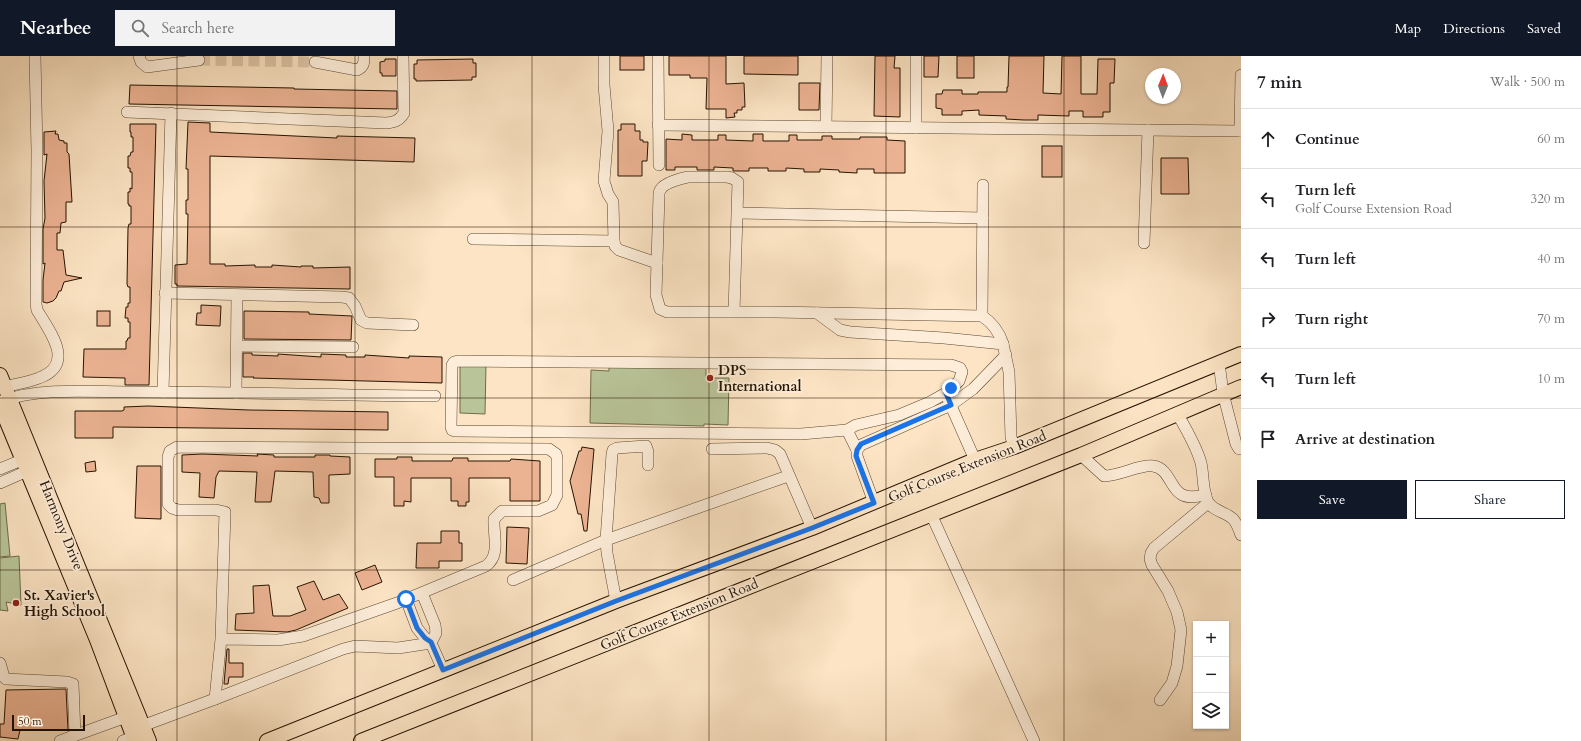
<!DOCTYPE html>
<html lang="en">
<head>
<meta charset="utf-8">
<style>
	:root { --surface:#fff; --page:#f2f2f2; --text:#202124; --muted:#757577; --line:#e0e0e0; --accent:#111827 }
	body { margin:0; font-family:Cardo,serif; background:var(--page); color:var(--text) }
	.controls { position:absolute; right:12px; bottom:12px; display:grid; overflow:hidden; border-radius:0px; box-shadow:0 1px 3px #0004 }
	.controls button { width:36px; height:36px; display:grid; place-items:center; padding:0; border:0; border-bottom:1px solid var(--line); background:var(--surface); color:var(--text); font:20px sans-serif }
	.compass { position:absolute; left:1145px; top:12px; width:36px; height:36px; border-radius:50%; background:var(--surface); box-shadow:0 1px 3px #0004; rotate:1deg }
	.scale { position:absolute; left:12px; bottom:10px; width:73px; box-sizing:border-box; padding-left:4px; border:2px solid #251300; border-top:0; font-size:11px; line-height:14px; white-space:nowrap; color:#251300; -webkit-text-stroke:3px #fdedd9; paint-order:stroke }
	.stop { position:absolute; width:12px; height:12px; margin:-9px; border:3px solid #1a73e8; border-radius:50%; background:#fff }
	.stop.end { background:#1a73e8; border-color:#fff; box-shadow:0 1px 4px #0008 }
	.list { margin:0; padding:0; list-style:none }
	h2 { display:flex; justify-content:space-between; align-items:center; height:52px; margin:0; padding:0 16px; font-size:17px }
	h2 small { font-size:13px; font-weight:400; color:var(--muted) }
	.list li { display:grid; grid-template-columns:26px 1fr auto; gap:12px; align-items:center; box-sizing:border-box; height:60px; padding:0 16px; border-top:1px solid var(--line) }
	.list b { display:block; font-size:15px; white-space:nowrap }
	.list p { margin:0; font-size:13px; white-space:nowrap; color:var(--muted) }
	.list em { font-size:13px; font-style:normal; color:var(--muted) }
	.actions { display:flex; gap:8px; padding:12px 16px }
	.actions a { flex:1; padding:9px 0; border:1px solid var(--accent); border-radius:0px; text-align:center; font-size:14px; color:var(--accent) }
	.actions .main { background:var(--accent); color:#fff }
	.icon { flex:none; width:22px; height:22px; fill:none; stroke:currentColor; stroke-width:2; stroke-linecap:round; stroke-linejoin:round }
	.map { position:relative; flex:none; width:1241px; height:685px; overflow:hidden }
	header { display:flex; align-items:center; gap:24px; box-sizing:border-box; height:56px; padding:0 20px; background:var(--accent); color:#fff }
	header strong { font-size:19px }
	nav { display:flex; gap:22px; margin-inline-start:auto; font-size:14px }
	.search { width:280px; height:36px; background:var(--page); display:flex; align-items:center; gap:10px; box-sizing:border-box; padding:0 14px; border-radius:0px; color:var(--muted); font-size:15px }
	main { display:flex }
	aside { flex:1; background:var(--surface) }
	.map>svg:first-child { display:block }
	.pitch { fill:#b9c599; stroke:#6f6c4c }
	.building { fill:#ecb393; stroke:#251300 }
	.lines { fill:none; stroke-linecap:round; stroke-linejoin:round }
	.minor-tunnel { stroke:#dcc5a7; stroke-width:11; stroke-dasharray:11 5.5; stroke-linecap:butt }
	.minor-casing { stroke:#5b4731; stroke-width:12 }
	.major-casing { stroke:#251300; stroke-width:16 }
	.minor { stroke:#fdedd9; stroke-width:11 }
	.major { stroke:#fce4c4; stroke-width:14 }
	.route { stroke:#1a73e8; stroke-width:5 }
	.grid { fill:none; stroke:#251300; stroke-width:1; stroke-opacity:0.55 }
	.poi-dot { fill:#8f2418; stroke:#fdedd9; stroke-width:1.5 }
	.labels { text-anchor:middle; stroke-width:3.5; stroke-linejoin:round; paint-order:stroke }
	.poi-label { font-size:14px; font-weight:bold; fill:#251300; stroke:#fdedd9; text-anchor:start }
	.street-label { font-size:14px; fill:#251300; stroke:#fdedd9 }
</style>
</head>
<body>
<header>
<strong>Nearbee</strong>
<div class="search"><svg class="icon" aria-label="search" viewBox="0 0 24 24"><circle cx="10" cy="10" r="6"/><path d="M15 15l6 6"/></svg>Search here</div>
<nav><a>Map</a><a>Directions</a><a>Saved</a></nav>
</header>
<main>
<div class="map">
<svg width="1241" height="685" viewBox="0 0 1241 685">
	<rect width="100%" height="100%" fill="#fce4c4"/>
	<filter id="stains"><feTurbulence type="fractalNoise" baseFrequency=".005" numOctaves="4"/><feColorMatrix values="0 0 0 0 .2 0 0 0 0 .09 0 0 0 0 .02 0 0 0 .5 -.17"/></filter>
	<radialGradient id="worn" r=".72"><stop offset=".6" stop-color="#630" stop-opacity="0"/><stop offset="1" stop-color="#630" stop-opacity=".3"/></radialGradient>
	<g class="pitch">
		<polygon points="460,308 486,308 485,358 460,357"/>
		<polygon points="609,309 706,310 706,322 729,322 728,369 704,368 704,370 590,367 591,314 609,315"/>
		<polygon points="5,447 10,500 0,501 0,448"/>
		<polygon points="19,500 21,549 6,546 8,555 0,554 0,502"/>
	</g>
	<g class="building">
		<rect x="620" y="0" width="24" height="14"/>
		<polygon points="669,0 726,0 726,28 744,27 745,51 742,51 742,54 737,54 737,57 734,57 735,61 726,62 726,53 706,53 707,22 690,22 690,19 669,19"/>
		<polygon points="744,0 798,0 798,19 744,18"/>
		<polygon points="875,0 895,0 894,12 900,12 900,61 874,60"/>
		<polygon points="924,0 939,0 938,21 924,21"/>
		<rect x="957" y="0" width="17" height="22"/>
		<polygon points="1009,0 1044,0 1043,37 1061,38 1062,0 1081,0 1081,38 1097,38 1098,3 1115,3 1114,27 1110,27 1110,56 1103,56 1103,61 1083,61 1083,55 1069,55 1069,60 1038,59 1038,64 1024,64 1006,63 1006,60 979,59 979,54 962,55 962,59 942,59 942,53 936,52 936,38 942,38 943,34 962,34 962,38 978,38 978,36 1007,36 1007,31 1008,31"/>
		<polygon points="385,3 396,3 396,20 382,20 382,17 380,17 380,6 385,5"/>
		<polygon points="473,3 473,7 476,7 476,21 472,21 472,24 416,25 416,23 414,23 414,8 417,8 417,4"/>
		<polygon points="799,27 820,27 819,54 799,54"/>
		<polygon points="130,29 294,32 294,33 397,35 397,53 129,48"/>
		<polygon points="188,66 210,67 210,76 337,82 337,80 415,82 414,106 210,100 210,208 225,208 225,210 255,209 255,211 272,211 272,209 301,211 301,210 313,210 313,212 350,211 350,233 177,230 177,228 175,228 175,209 187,208 188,158 186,158 186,144 188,144 188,113 186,113"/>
		<polygon points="130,68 156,68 149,329 125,329 125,322 83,321 84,293 126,293 126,285 127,285 128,282 130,282 130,266 128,266 128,262 125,262 126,251 128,251 128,247 130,247 130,231 128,231 127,228 128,172 129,168 131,168 131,150 129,150 129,148 128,148 128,136 130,136 130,132 132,133 132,116 130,116 130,112 128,112 128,100 130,100 131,96 133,96 133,81 131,81 131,76 130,76"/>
		<polygon points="621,68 635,68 635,75 640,75 640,84 643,84 643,86 648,86 647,105 642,105 642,120 618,120 618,74 621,74"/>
		<polygon points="56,75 55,78 58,78 59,84 64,85 64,87 67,87 67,96 69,98 72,146 66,146 66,166 61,167 60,177 57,177 57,194 63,194 66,219 82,222 64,226 61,235 59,235 56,242 53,245 47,247 43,246 43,224 45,207 43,208 43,173 45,162 44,125 47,98 44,99 44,76"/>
		<polygon points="682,78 692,79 692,84 718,84 718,79 726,79 726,84 753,85 753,78 763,78 763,85 789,85 789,79 797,79 797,84 822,84 822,80 832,80 832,83 860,83 860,81 887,81 887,84 905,85 905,117 874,117 874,113 857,113 857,117 839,116 839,114 820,113 820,116 804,116 804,113 786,112 786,115 768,115 768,112 749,112 749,115 733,115 733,112 714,111 714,114 697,114 697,111 675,111 675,114 666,114 666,83 682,84"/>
		<rect x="1042" y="90" width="20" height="31"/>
		<polygon points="1161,102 1188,102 1189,138 1161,138"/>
		<polygon points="201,249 221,250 220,270 196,269 197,257 201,257"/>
		<rect x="97" y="255" width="13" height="15"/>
		<polygon points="244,255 309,256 309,258 352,260 351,284 244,283"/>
		<polygon points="243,297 252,297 252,299 278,300 278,298 321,301 321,298 346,299 346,301 365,301 365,299 409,302 409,300 442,301 442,327 253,322 254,321 243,321"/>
		<polygon points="148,350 249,354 388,356 388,374 113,371 113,382 75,382 75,355 122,355 124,354 124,351"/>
		<polygon points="582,391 594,393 587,475 584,475 581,458 578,458 570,425 579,395 581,395"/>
		<polygon points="202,398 258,400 257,398 274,399 274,401 315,401 315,399 330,399 330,400 350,401 350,418 329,419 329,447 321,447 319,442 314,441 313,416 275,415 271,446 255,446 257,416 219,415 216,421 214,442 199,441 200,417 182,416 182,399"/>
		<polygon points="397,401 412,401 412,405 452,405 453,402 468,402 468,405 510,405 511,403 540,405 540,445 510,445 510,422 469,422 469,446 466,446 466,450 458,450 458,445 451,445 451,422 411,422 411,446 404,445 404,450 394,450 394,421 375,421 375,403 397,403"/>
		<polygon points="95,405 96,415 86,416 85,407"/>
		<polygon points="137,410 161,410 161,463 135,462"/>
		<polygon points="507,471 529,472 527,508 506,507"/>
		<polygon points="441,475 459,475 459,487 462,487 462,505 439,505 439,512 416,512 417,487 441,487"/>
		<polygon points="375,509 382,526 362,534 355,517"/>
		<polygon points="314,525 323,544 339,538 348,552 296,574 287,576 235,574 236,558 254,557 253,530 269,529 273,560 290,560 306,554 297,531"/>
		<polygon points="227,593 229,593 229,607 243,607 243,621 229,621 228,628 224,628"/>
		<polygon points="66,633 68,674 20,674 18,683 0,681 0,668 4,668 6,634"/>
	</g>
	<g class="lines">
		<polyline class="minor-tunnel" points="199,4 315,6"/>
		<g class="minor-casing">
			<g id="minor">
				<polyline points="139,0 141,6 147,11 199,4"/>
				<polyline points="604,0 604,29 608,75 604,125 608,138 613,146 614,185 615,190 619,194 657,207"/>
				<polyline points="658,0 659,109"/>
				<polyline points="916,0 916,72"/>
				<path d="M 315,6 L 357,14 C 364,11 364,7 364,0"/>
				<path d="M 127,56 L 386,67 C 395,66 399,65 404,57 L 403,0"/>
				<polyline points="658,69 1241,75"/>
				<polyline points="826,71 827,0"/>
				<polyline points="1240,75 1241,19"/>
				<polyline points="738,157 983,162"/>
				<polyline points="473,183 614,185"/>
				<polyline points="1144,187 1148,74"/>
				<polyline points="165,237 342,241 349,242 355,250 361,264 367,267 413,269"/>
				<path d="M 734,256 L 738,126 L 732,122 L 727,121 L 688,121 C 682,122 664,127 661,133 C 659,135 659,137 659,139 L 656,239 L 660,253 L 667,256 L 775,256 L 982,260 C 993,267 999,275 1003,288"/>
				<polyline points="817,257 840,274 850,276 944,282 1003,288 1009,316 1011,381 1014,391"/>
				<polyline points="982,260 983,129"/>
				<polyline points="237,290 353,291"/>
				<polygon points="458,305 951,309 960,312 962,316 959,325 946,337 930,346 899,359 856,369 847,374 801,378 455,375 452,374 451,371 452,309 454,306"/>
				<polyline points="1219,307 1223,337 1236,388 1239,393 1241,393"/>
				<path d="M 0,332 C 13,328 27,327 39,322 C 76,308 50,276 37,254 L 36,248 L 37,95 L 35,0"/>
				<polyline points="163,336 171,57"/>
				<polyline points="236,337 237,239"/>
				<polyline points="948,343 975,404"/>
				<path d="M 2,345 C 42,331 91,336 132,336 C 233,336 334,339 435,340"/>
				<path d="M 1177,357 C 1186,373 1196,389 1201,407 C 1204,420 1202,434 1208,446 C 1213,455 1226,456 1233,463 C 1237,467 1239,474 1241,479"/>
				<polyline points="847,374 857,394"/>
				<polyline points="712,393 767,392 775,394 780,398 812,472"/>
				<path d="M 1081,399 L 1104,420 C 1120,420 1140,408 1153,410 C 1169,412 1170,432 1181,438 C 1188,443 1199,440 1206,439"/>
				<polyline points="0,413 29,401"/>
				<polyline points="0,427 34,412"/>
				<polyline points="874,447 857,400 857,394 861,389 951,349 973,333 1006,299"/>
				<polyline points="931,458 1034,685"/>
				<polyline points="513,524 606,484 788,420"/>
				<polyline points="422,537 435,569 436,577 431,587"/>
				<polyline points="406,543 417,572 425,582 431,587 443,614"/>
				<polyline points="616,545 607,497 606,484 612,398 613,394 617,392 646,390 648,396 648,409"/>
				<polyline points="0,607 4,621 6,623 67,626 73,628 75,679"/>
				<path d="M 215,643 L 221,583 L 225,456 L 216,454 L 178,454 L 172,452 L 168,448 L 168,401 L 170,395 L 177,391 L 549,393 L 556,398 L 557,402 L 557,439 L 552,449 L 538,455 L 502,455 L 494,463 C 493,479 501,499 486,510 L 397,547 L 303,580 L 278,584 L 221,583"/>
				<polyline points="1160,644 1172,627 1177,610 1181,574 1177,556 1168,535 1152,509 1150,503 1151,497 1154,492 1208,447"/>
				<polyline points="142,670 215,643 343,593 355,590 398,592 431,587"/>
				<polyline points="60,685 126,661"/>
				<polyline points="123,685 134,681"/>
			</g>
		</g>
		<g class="major-casing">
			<g id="major">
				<polyline points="0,319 149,685"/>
				<polyline points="0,349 97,584 135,685"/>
				<polyline points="267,685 616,545 812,472 975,404 1014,391 1241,298"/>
				<polyline points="361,685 1081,399 1241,331"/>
			</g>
		</g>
		<use href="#minor" class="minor"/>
		<use href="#major" class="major"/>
	</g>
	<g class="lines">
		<polyline class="route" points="406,543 417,572 425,582 431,586 443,614 616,545 812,472 874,447 856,400 857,394 861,388 951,349 946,337 951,332"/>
	</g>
	<path class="grid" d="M 177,0 L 177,685M 355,0 L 355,685M 532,0 L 532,685M 709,0 L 709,685M 886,0 L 886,685M 1064,0 L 1064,685M 0,171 L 1241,171M 0,342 L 1241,342M 0,514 L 1241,514"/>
	<g class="poi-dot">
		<circle cx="710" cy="322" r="4"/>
		<circle cx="16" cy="547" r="4"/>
	</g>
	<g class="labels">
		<g class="poi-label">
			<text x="718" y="319">DPS<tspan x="718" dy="16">International</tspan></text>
			<text x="24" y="544">St. Xavier's<tspan x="24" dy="16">High School</tspan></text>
		</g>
		<g class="street-label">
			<text transform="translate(967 410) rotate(-22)" y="5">Golf Course Extension Road</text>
			<text transform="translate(62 469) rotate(68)" y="5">Harmony Drive</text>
			<text transform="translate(679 558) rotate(-22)" y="5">Golf Course Extension Road</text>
		</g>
	</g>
	<rect width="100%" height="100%" filter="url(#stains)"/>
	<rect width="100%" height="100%" fill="url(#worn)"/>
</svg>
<div class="controls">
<button>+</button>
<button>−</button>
<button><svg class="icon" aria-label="layers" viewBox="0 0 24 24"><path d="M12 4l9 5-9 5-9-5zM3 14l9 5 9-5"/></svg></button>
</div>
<svg class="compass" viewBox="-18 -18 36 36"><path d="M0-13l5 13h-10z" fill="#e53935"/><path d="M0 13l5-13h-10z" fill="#757577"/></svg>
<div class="scale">50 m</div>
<div class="stop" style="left:406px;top:543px"></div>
<div class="stop end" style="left:951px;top:332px"></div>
</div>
<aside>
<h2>7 min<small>Walk · 500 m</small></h2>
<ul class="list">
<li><svg class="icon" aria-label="ahead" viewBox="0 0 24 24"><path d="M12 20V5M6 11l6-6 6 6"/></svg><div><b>Continue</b></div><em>60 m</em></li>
<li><svg class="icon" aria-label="left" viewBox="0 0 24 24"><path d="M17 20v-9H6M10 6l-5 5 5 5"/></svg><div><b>Turn left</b><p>Golf Course Extension Road</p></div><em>320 m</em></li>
<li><svg class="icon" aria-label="left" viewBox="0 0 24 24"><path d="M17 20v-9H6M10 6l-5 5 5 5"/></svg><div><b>Turn left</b></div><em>40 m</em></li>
<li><svg class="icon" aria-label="right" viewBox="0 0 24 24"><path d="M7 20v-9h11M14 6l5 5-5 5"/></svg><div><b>Turn right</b></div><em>70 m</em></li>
<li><svg class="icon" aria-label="left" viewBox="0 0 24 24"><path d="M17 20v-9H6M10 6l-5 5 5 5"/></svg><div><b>Turn left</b></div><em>10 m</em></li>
<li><svg class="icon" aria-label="arrive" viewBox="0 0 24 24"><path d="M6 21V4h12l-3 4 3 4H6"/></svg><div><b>Arrive at destination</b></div></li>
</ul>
<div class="actions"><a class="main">Save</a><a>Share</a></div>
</aside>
</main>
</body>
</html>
